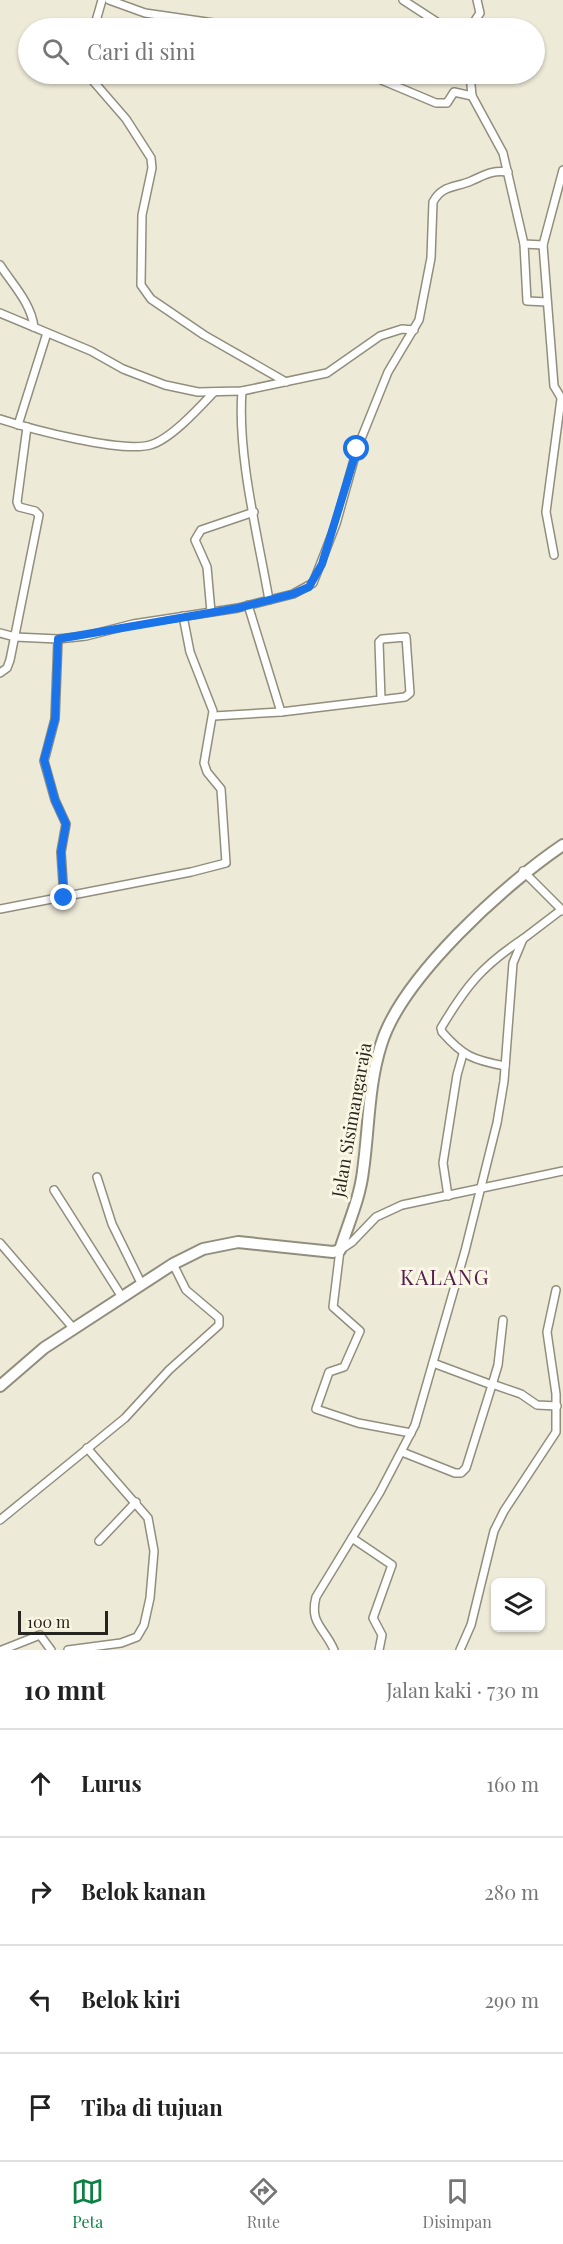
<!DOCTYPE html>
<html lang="id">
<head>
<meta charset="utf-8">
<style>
	:root { --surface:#fff; --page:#f2f2f2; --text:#222; --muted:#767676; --line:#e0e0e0; --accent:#0b8043 }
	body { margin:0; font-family:"Playfair Display",serif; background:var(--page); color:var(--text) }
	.controls { position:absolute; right:18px; bottom:18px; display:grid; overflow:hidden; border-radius:9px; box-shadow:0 2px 4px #0004 }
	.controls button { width:54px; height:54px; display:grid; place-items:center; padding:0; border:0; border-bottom:2px solid var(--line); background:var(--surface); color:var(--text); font:30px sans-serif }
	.scale { position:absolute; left:18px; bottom:15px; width:90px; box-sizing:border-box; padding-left:6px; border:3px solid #26241e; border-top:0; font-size:16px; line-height:21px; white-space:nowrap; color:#26241e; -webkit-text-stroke:4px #fbf7e5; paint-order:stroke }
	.stop { position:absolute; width:18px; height:18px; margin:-14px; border:4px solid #1a73e8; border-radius:50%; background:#fff }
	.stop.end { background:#1a73e8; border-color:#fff; box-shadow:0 2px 6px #0008 }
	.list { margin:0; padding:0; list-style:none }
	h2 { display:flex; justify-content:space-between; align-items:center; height:78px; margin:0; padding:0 24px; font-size:26px }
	h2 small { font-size:20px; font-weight:400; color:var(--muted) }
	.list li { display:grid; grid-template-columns:39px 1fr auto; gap:18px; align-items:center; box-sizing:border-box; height:108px; padding:0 24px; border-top:2px solid var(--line) }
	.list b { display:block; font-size:22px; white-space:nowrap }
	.list em { font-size:20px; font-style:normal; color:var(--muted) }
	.icon { flex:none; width:33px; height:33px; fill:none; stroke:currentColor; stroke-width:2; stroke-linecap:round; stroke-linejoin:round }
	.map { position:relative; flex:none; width:563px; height:1650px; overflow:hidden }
	.search { position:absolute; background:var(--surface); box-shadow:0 2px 4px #0004; left:18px; right:18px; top:18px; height:66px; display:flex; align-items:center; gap:15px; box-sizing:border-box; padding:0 21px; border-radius:33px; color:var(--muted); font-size:22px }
	.sheet { height:510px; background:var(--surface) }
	nav { display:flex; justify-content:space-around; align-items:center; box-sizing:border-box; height:84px; border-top:2px solid var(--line); background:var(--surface); font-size:16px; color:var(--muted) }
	nav a { display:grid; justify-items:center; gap:3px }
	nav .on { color:var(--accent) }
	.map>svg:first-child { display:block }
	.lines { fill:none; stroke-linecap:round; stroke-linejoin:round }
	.minor-casing { stroke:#928e7d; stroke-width:10 }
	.highway-casing { stroke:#928e7d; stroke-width:14 }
	.minor { stroke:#fff; stroke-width:7 }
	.highway { stroke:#fff; stroke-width:10 }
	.route { stroke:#1a73e8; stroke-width:8 }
	.labels { text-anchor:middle; stroke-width:6; stroke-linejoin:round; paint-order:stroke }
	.street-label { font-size:18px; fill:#26241e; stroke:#fbf7e5 }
	.quarter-label { font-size:21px; letter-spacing:1.5px; fill:#54204d; stroke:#fbf7e5 }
</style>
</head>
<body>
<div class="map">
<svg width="563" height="1650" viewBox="0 0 563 1650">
	<rect width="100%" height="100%" fill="#eeead8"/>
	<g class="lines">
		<g class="minor-casing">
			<g id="minor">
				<polyline points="109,0 145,13 248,28"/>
				<polyline points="403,0 446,28"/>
				<polyline points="94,28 102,0"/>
				<polyline points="470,28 480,13 477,0"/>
				<polyline points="87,74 126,119 151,158 152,168 142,215 141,285 151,299 204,335 286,382"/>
				<polyline points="367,74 436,103 447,103 454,92 472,96"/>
				<polyline points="470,74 472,96 503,153 524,244 543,245"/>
				<polyline points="563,170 543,245 554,386 563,401"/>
				<polyline points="524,244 527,301 547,302"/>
				<path d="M 0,265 C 13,285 31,303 34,327"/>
				<polyline points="0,313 91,351 123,369 165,385 198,392 242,391 327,373 380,336 402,329 414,330"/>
				<path d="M 242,391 C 237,455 258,536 269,600"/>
				<path d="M 0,419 C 31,429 120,453 150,445 C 170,440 200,407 214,392"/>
				<polyline points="18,425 47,333"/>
				<polyline points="554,555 546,512 561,399"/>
				<polyline points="248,605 281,712"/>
				<polyline points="211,612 207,567 195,540 201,530 254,512"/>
				<path d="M 0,633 L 15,637 L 58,639 L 86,636 L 133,624 L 238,608 L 293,594 L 313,583 L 336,524 L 357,449 L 388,372 L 419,320 L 431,258 L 433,202 C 442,185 455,188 471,181 C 485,175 491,170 508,172"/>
				<polyline points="58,639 55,719 44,761 55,800 66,824 61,852 64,898"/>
				<polyline points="0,673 7,668 10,660 39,515 35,511 19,507 17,502 27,427"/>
				<polyline points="214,716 281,712 405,697 410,693 406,637 382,639 379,642 381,699"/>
				<polyline points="523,871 563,911"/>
				<polyline points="0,909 191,872 226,863 221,789 207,772 204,763 213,711 190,652 183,616"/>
				<path d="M 505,1066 C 473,1060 463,1056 442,1032 L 441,1028 C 466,986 482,966 523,939"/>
				<polyline points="97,1177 112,1224 142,1285"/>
				<polyline points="54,1190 122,1297"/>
				<polyline points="448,1196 443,1163 457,1075 463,1054"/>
				<polyline points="0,1243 74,1329"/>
				<polyline points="492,1384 521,1394 537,1405 557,1406"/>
				<polyline points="492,1385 498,1365 503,1320"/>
				<polyline points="411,1433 358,1423 316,1409 329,1372 344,1367 360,1331 333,1307 340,1250 352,1242 376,1217 402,1205 563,1171"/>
				<polyline points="402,1452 455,1473 461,1473 466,1468 492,1385 433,1363"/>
				<polyline points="0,1520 125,1418 169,1370 219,1325 219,1318 186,1290 173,1264"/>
				<polyline points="352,1538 392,1565 373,1618 382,1635 379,1650"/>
				<polyline points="99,1541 136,1502"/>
				<polyline points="2,1650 40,1635 51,1650"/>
				<polyline points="68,1650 121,1643 137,1637 144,1625 150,1598 154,1551 148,1518 87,1448"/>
				<path d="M 334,1650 C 325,1628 309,1624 316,1597 L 380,1492 L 415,1425 L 465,1251 L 497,1123 L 504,1081 L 513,963 L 523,939 L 561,910"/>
				<polyline points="460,1650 471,1625 494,1531 504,1511 556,1432 556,1394 547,1332 556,1290"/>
			</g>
		</g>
		<g class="highway-casing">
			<path id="highway" d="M 0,1386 L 44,1348 L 173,1264 L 203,1249 L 238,1242 L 333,1252 L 340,1250 C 348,1224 360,1198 363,1171 C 369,1129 368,1086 381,1045 C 401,978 505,884 563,845"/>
		</g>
		<use href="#minor" class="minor"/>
		<use href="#highway" class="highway"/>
	</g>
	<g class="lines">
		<polyline class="route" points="64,898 61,852 66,824 55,800 44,760 55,719 58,639 238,608 293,594 309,587 322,564 357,449"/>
	</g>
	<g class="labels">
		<g class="street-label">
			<text transform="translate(352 1120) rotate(-80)" y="6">Jalan Sisimangaraja</text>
		</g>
		<g class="quarter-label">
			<text x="445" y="1285">KALANG</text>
		</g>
	</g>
</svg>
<div class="controls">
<button><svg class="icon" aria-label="layers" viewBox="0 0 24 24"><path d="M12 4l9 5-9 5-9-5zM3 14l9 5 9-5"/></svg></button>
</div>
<div class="scale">100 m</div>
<div class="stop" style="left:357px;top:449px"></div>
<div class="stop end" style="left:64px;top:898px"></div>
<div class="search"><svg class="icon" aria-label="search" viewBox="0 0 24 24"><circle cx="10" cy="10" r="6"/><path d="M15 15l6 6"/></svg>Cari di sini</div>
</div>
<section class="sheet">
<h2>10 mnt<small>Jalan kaki · 730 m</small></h2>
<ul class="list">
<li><svg class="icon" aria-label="ahead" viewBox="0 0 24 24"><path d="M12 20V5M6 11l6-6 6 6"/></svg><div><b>Lurus</b></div><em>160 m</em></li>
<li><svg class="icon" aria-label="right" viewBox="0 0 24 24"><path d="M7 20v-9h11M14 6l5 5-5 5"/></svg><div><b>Belok kanan</b></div><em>280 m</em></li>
<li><svg class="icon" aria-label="left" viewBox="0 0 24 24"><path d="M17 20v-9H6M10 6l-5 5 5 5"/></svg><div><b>Belok kiri</b></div><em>290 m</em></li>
<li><svg class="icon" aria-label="arrive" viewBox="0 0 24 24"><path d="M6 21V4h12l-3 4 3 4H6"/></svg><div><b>Tiba di tujuan</b></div></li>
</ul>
</section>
<nav>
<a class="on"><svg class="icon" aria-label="map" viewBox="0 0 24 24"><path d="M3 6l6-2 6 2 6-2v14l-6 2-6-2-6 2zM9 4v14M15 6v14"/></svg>Peta</a>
<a><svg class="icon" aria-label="directions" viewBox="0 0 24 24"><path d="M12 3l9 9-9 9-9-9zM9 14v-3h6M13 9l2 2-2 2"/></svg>Rute</a>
<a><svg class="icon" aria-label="saved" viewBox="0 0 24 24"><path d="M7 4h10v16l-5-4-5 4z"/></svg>Disimpan</a>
</nav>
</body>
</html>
